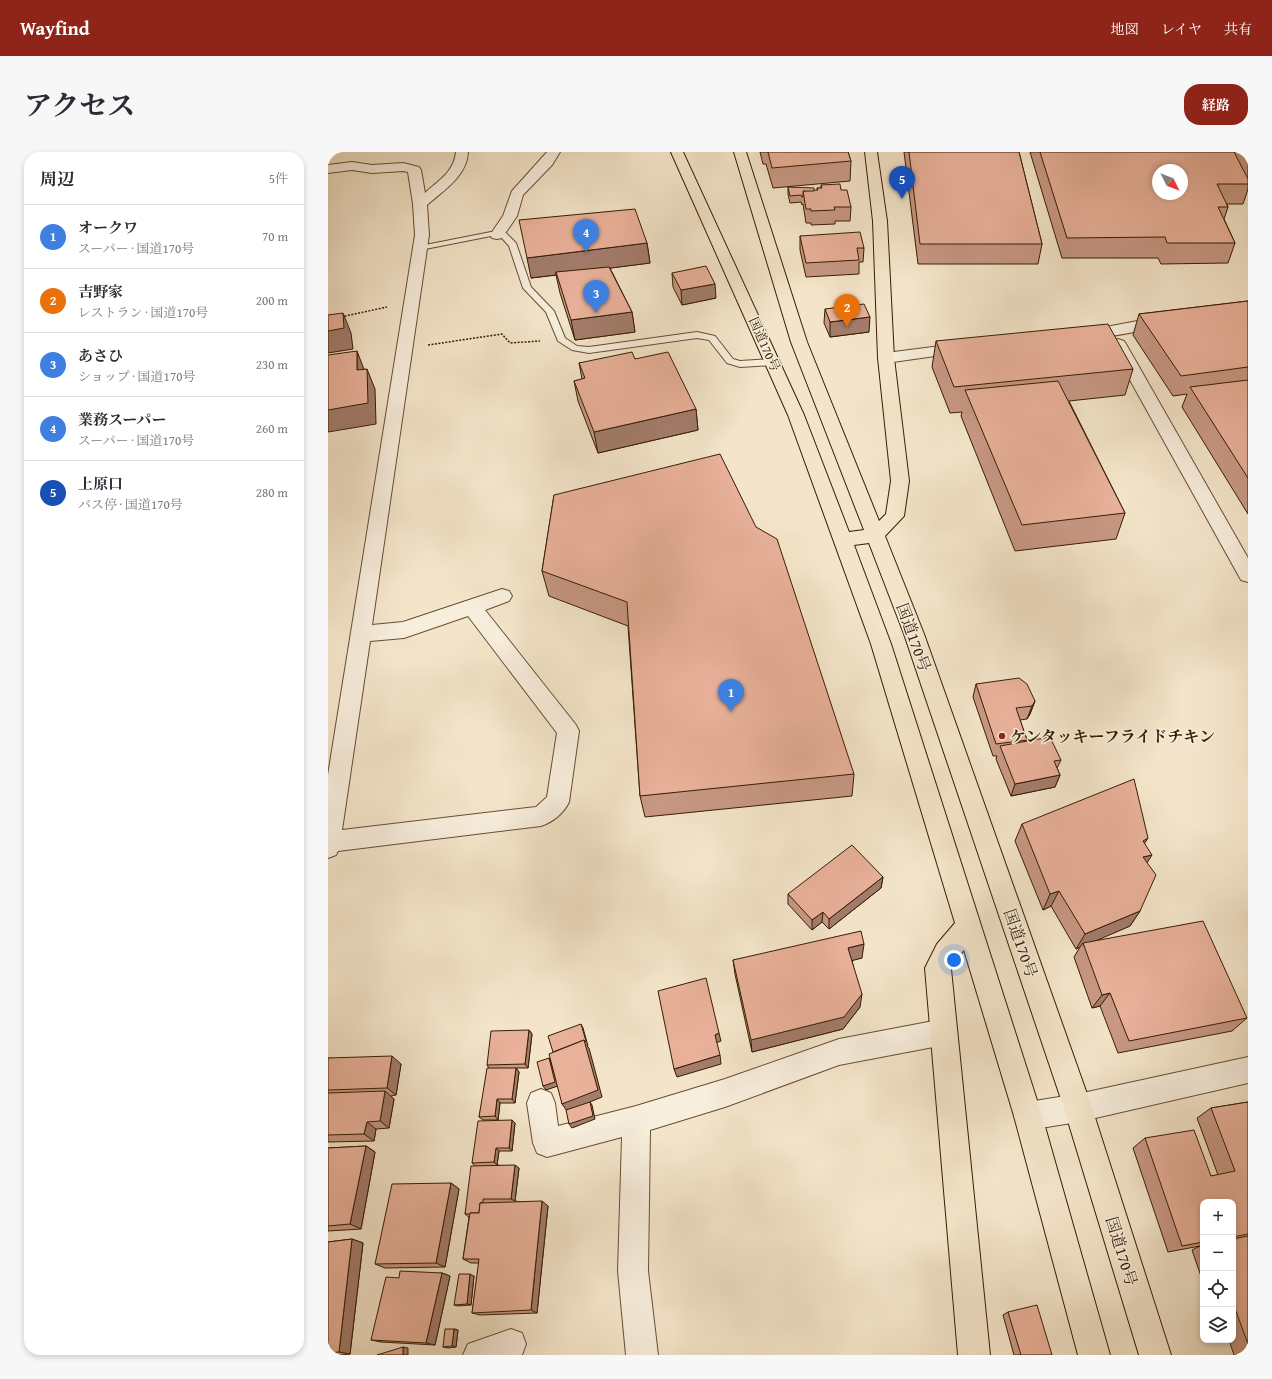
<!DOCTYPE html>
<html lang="ja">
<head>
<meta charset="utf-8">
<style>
	:root { --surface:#fff; --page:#f7f7f7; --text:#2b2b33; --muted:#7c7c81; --line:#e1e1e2; --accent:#8f2418 }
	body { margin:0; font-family:"Gentium Book Plus","Noto Serif JP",serif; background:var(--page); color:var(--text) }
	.controls { position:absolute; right:12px; bottom:12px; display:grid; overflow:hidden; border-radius:8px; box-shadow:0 2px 6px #0003 }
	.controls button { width:36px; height:36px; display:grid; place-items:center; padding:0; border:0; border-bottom:1px solid var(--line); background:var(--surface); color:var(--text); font:20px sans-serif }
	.compass { position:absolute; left:824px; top:12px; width:36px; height:36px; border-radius:50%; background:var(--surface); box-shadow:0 2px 6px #0003; rotate:132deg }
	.you { position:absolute; left:626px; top:808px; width:14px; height:14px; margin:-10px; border:3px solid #fff; border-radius:50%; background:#1a73e8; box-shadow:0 0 0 6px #1a73e833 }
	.badge { display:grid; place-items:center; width:26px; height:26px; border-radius:50%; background:var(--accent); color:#fff; font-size:13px; font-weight:700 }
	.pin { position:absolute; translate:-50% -33px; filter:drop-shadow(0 1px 2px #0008) }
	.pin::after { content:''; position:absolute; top:21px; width:14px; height:12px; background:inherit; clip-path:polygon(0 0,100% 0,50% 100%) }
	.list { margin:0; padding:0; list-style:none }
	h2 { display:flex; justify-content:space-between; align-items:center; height:52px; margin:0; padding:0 16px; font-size:17px }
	h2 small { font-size:13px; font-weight:400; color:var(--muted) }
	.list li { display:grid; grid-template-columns:26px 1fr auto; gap:12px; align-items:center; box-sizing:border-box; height:64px; padding:0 16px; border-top:1px solid var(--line) }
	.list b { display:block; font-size:15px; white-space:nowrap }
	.list p { margin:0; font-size:13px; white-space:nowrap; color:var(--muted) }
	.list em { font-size:13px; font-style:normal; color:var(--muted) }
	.icon { flex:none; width:22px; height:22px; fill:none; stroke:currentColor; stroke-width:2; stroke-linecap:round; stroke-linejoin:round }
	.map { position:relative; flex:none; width:920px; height:1203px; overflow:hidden; border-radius:16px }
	header { display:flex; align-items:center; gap:24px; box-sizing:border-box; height:56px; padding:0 20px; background:var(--accent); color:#fff }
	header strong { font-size:19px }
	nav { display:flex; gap:22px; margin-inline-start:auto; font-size:14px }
	.intro { display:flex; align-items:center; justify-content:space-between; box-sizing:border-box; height:96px; padding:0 24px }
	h1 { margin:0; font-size:28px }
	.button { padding:10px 18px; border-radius:16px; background:var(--accent); color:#fff; font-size:14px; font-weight:700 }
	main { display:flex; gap:24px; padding:0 24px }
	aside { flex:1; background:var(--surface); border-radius:16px; box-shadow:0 2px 6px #0003 }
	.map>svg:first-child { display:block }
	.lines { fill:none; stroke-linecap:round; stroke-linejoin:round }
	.service-casing { stroke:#654f32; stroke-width:2 }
	.minor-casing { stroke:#654f32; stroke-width:2 }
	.tertiary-casing { stroke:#654f32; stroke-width:2 }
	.trunk-casing { stroke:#351d00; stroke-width:2 }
	.path { stroke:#351d00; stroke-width:1.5; stroke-dasharray:2 1.5; stroke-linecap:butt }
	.service { fill:#f8eedd; fill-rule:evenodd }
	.minor { fill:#f8eedd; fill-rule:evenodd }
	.tertiary { fill:#f8eedd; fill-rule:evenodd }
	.trunk { fill:#f4e5ca; fill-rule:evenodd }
	.wall { fill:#c89884; stroke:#351d00 }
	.shaded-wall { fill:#a37c6c; stroke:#351d00 }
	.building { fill:#e9b19a; stroke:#351d00; fill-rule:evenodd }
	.poi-dot { fill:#8f2418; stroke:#f8eedd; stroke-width:1.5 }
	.labels { text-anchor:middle; stroke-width:3; stroke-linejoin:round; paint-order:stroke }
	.far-street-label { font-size:13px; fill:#351d00; stroke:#f8eedd }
	.street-label { font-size:16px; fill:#351d00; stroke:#f8eedd }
	.poi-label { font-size:16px; font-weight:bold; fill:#351d00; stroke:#f8eedd; text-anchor:start }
</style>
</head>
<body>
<header>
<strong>Wayfind</strong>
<nav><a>地図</a><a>レイヤ</a><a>共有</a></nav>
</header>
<div class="intro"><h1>アクセス</h1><a class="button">経路</a></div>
<main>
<aside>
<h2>周辺<small>5件</small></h2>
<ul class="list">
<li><span class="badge" style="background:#3f7fe0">1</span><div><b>オークワ</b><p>スーパー · 国道170号</p></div><em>70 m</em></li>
<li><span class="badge" style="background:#e8710a">2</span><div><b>吉野家</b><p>レストラン · 国道170号</p></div><em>200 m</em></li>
<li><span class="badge" style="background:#3f7fe0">3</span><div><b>あさひ</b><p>ショップ · 国道170号</p></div><em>230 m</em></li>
<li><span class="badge" style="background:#3f7fe0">4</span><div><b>業務スーパー</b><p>スーパー · 国道170号</p></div><em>260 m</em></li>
<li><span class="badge" style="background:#1a4fb4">5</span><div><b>上原口</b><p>バス停 · 国道170号</p></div><em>280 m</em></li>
</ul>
</aside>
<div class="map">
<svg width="920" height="1203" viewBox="0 0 920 1203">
	<rect width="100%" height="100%" fill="#f4e5ca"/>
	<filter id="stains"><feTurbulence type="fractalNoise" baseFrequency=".005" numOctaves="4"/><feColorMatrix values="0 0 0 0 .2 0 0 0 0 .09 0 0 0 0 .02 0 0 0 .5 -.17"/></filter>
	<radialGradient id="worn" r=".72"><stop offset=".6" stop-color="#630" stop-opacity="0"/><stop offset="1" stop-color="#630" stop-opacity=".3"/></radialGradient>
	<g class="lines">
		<g class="service-casing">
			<polygon id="service" points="163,80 178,81 188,91 203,135 226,159 237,186 249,194 261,195 369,180 387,184 405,207 412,209 445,207 449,210 445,213 412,215 399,211 381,188 369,186 261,201 244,198 230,189 218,160 195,136 181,94 173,85 163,84 92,98 88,96 92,94"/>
		</g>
		<g class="minor-casing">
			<g id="minor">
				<path d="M 128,0 L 140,0 C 139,24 116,38 99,53 L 101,83 L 44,473 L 75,470 L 174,437 L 181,439 L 184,444 L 181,449 L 157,458 L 248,573 L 251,579 L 241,650 C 236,661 225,670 213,674 L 10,699 L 8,703 L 0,706 L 0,623 L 87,83 L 85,52 L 80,20 L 75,19 L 44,21 L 24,18 L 0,21 L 0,13 L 24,10 L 44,13 L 75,11 L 91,15 L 93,18 L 97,41 C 111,28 126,20 128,0 ZM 140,464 L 229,581 L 219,645 L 208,655 L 14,678 L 42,489 L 76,486 Z"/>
				<polygon points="219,0 232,0 224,13 195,43 189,64 174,86 169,87 164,86 162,83 175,64 184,39"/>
				<path d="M 836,164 L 841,166 L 844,169 L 841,172 C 821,177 766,190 747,185 L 745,182 L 747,179 L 783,174 Z"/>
				<polygon points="636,191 642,193 644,196 642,199 558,211 552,209 550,206 552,203 558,201"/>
				<polygon points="616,867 625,871 629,880 625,889 616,893 511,913 397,955 322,978 320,1119 330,1203 298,1203 290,1119 294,985 219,1005 209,1001 205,991 199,951 203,941 213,937 223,941 227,951 230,974 308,954 397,927 511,887"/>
				<polygon points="183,1177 194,1181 198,1192 194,1203 135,1203 140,1192"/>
			</g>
		</g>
		<g class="tertiary-casing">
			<g id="tertiary">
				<polygon points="790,187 796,189 798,192 920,406 920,430 913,428 782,192 784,189"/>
				<polygon points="920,905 920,931 750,970 700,978 690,974 686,964 690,954 700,950 750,942"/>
			</g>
		</g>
		<g class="trunk-casing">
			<polygon id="trunk" points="343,0 355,0 476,263 521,380 536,378 463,190 406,0 418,0 479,190 551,369 558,362 563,329 550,206 545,69 537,0 549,0 559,69 566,206 581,329 576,364 557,384 596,482 764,956 843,1203 811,1203 736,956 576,482 541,391 526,393 563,492 714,964 782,1203 750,1203 686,964 636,798 627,808 623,817 662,1203 630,1203 597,816 609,792 627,771 543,492 460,263"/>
		</g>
		<g class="path">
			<polyline points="13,165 59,155"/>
			<polyline points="100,193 174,182 182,191 212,189"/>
		</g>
		<use href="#service" class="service"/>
		<use href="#minor" class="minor"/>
		<use href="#tertiary" class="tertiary"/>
		<use href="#trunk" class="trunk"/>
	</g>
	<g class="wall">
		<polygon points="432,0 520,0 523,9 522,29 445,36 438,12 435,12"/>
		<polygon points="576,0 691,0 714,92 710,112 590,112"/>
		<polygon points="702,0 920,0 920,37 915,52 899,52 900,55 896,67 907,91 900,111 833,112 830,106 734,106"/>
		<polygon points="493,33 513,38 523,55 522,69 507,69 507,72 483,73 483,71 478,71 475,52 474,53 473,50 462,51 460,42 460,35 489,39 489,36 493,36"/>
		<polygon points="472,84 536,96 535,110 531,110 531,122 478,125 472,98"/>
		<polygon points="319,91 322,111 282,116 304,160 307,180 247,188 232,141 228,123 203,126"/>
		<polygon points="344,121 388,146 354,153 345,135"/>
		<polygon points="920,149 920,362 854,255 859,242 845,244 805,183 811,162"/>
		<polygon points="497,157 541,180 502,185 496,171"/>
		<polygon points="608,189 805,217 797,243 741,249 797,361 788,387 687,399 633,264 634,260 622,261 604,215"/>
		<polygon points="307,207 368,257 370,278 270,301 250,249 246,229 254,227 251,211"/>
		<polygon points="226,343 526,622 524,644 317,665 312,644 300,474 221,444 214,419"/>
		<polygon points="648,532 707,549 702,562 699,567 692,568 699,588 699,589 733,608 729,616 732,623 727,635 683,644 668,607 669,604 665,604 645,545"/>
		<polygon points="694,672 817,692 819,710 812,759 802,774 768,788 919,866 904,879 790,901 772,854 764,856 746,805 752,795 748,797 723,754 715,758 687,689"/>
		<polygon points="555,725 553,736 501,777 494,770 484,778 460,752 460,742"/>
		<polygon points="534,806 524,808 532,855 515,877 424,900 407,822 405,808"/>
		<polygon points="201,878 204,882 200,916 188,916 191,920 187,951 172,951 170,968 155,968 151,965 161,916 159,913"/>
		<polygon points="0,906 73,912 68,943 63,944 66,947 61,976 48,977 46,989 0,990"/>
		<polygon points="920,950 920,1203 906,1203 901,1188 905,1188 905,1050 875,1050 875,1130 864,1098 872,1094 840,1100 805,996 817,986 883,1024 890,1023 869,966 883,956"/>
		<polygon points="184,968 187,971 184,999 171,999 169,1013 191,1016 187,1049 220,1054 209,1161 152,1163 144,1161 151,1111 143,1111 135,1107 141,1065 137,1062 147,1014 144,1011"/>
		<polygon points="38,994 47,1000 33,1077 0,1079 0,996"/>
		<polygon points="123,1031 131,1037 117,1115 57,1116 47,1112"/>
		<polygon points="24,1087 35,1091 22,1202 13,1203 0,1203 0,1090"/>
		<polygon points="114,1121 122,1124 107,1193 53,1190 43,1188 71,1126"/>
		<polygon points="146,1124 143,1153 130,1154 126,1153"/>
		<polygon points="680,1160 724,1203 686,1203 675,1163"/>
		<polygon points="126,1177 130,1178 128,1195 120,1196 115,1195"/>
	</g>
	<g class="shaded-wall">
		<polygon points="319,91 322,111 229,123 228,120 228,123 203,126 199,106"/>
		<polygon points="387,132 388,146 354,153 353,138"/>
		<polygon points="304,160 307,180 247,188 243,168"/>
		<polygon points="15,161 23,181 25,197 0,201 0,179"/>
		<polygon points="542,165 541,180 502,185 502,170"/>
		<polygon points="29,199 37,220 29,218"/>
		<polygon points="39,217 47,237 48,272 0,280 0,258"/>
		<polygon points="368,257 370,278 270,301 266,280"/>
		<polygon points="707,549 702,562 699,567 704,554"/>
		<polygon points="732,623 727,635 683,644 687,632"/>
		<polygon points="820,686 810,702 815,689"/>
		<polygon points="824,703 814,719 815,705"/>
		<polygon points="555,725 553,736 501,777 501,767"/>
		<polygon points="731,739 723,754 715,758 722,742"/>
		<polygon points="812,759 802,774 756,794 755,791 752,795 748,797 757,782"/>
		<polygon points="495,760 494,770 484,778 484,768"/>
		<polygon points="536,792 534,806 519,810 520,796"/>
		<polygon points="782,841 772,854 764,856 774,843"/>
		<polygon points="534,842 532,855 515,877 424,900 423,888"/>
		<polygon points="253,872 255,876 260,894 259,894 261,896 274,945 262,950 264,953 267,967 244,976 241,972 239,959 234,952 228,906"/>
		<polygon points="201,878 204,882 200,916 197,912"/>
		<polygon points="391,881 393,889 388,891 387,883"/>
		<polygon points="392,903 393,912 349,925 346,917"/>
		<polygon points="64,904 73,912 68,943 59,936"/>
		<polygon points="221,906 223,910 230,934 218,938 215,934"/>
		<polygon points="188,916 191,920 187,951 184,947"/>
		<polygon points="57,939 66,947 61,976 52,969"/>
		<polygon points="169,947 172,951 170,968 167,964"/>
		<polygon points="184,968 187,971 184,999 181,996"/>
		<polygon points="39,970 48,977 46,989 36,982"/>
		<polygon points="38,994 47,1000 33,1077 22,1072"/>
		<polygon points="168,996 171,999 169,1013 166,1010"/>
		<polygon points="187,1013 191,1016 187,1049 183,1047"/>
		<polygon points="123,1031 131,1037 117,1115 108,1111"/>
		<polygon points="214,1049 220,1054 209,1161 203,1158"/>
		<polygon points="24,1087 35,1091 22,1202 11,1200"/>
		<polygon points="114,1121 122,1124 107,1193 98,1191"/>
		<polygon points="142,1122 146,1124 143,1153 139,1152"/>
		<polygon points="126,1177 130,1178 128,1195 124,1194"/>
		<polygon points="75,1195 80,1196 80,1203 75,1203"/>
	</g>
	<g class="building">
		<polygon points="440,0 520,0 523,9 444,16"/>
		<polygon points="581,0 691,0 714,92 592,92"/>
		<path d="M 712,0 L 906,0 L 920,27 L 920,32 L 889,32 L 900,55 L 890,55 L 907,91 L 839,91 L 837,85 L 739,86 ZM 830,18 L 854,18 L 854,42 L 830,42 Z"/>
		<polygon points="512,32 513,38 519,38 523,55 506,55 507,58 483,59 483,57 478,57 475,39 490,38 489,36 494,36 493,33"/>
		<polygon points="460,35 486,36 486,39 475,39 475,45 474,45 473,43 462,44"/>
		<polygon points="307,57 319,91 199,106 191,68"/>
		<polygon points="532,80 536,96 529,96 531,108 478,111 472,84"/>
		<polygon points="378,114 387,132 353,138 344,121"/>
		<polygon points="281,115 304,160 243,168 228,120"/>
		<polygon points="920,149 920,215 853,224 811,162"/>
		<polygon points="536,152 542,165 502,170 497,157"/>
		<polygon points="15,161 16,176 0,179 0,163"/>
		<polygon points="780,172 805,217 626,235 608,189"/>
		<polygon points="29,199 29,218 39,217 40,251 0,258 0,203"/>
		<polygon points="304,200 307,207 340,200 368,257 266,280 246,229 257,226 251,211"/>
		<polygon points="920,228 920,326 862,235"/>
		<polygon points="730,229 797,361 694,373 637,238"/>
		<polygon points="392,302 428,375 449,387 526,622 312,644 299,450 214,419 226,343"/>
		<polygon points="691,526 699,532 707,549 704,554 688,556 699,588 668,592 648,532"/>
		<polygon points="722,585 733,608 726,609 732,623 687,632 672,594"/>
		<polygon points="806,627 820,686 815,689 824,703 815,705 828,723 812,759 757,782 731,739 722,742 694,672"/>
		<polygon points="524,693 555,725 501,767 495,760 484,768 460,742"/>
		<polygon points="875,769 919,866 801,889 782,841 774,843 755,791"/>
		<polygon points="533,779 536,792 520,796 534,842 516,865 423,888 405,808"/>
		<polygon points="378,826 391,881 387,883 392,903 346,917 330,839"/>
		<polygon points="253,872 258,889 257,890 256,888 225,900 220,884"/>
		<polygon points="201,878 197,912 159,913 163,879"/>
		<polygon points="256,888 270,938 234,952 221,902"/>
		<polygon points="64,904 59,936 0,938 0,906"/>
		<polygon points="221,906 227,930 215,934 209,910"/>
		<polygon points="159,916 188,916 184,947 169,947 167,964 151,965"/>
		<polygon points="57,939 52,969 39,970 36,982 0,983 0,941"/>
		<polygon points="262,950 265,964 241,972 238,958"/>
		<polygon points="920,950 920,1082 905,1085 905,1050 875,1050 875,1090 854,1094 817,986 866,978 883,1024 907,1019 883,956"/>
		<polygon points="184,968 181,996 168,996 166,1010 144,1011 150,969"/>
		<polygon points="38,994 22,1072 0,1074 0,996"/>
		<polygon points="187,1013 183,1047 155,1047 155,1050 152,1051 151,1061 142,1061 142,1062 137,1062 143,1014"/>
		<polygon points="123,1031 108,1111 47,1112 64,1032"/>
		<polygon points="214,1049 203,1158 144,1161 151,1107 135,1107 142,1061 151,1061 152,1051"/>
		<polygon points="920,1084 920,1192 905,1151 905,1087"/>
		<polygon points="24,1087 11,1200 0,1201 0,1090"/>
		<polygon points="72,1119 114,1121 98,1191 43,1188 58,1125 71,1126"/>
		<polygon points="131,1122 142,1122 139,1152 126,1153"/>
		<polygon points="709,1153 724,1203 693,1203 680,1160"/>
		<polygon points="117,1177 126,1177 124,1194 115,1195"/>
		<polygon points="75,1195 75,1203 49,1203"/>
	</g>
	<circle class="poi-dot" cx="674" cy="584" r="4"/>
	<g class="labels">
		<g class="far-street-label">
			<text transform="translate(437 192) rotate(66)" y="5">国道170号</text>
		</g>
		<g class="street-label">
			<text transform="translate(586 485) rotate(70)" y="6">国道170号</text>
			<text transform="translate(693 791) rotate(71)" y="6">国道170号</text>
			<text transform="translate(794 1099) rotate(73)" y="6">国道170号</text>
		</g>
		<g class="poi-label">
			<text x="682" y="590">ケンタッキーフライドチキン</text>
		</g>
	</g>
	<rect width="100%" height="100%" filter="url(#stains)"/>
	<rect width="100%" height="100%" fill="url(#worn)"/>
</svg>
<div class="controls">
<button>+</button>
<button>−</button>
<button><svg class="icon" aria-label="locate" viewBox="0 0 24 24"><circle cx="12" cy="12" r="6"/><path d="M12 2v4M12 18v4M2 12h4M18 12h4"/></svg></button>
<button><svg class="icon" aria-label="layers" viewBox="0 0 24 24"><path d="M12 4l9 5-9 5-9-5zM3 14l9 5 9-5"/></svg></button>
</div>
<svg class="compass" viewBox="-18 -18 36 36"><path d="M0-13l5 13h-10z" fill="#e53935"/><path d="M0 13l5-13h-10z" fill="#7c7c81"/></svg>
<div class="you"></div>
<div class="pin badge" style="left:403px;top:560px;background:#3f7fe0">1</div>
<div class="pin badge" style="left:519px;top:175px;background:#e8710a">2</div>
<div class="pin badge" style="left:268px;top:161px;background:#3f7fe0">3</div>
<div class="pin badge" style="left:258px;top:100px;background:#3f7fe0">4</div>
<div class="pin badge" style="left:574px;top:47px;background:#1a4fb4">5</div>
</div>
</main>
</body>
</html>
